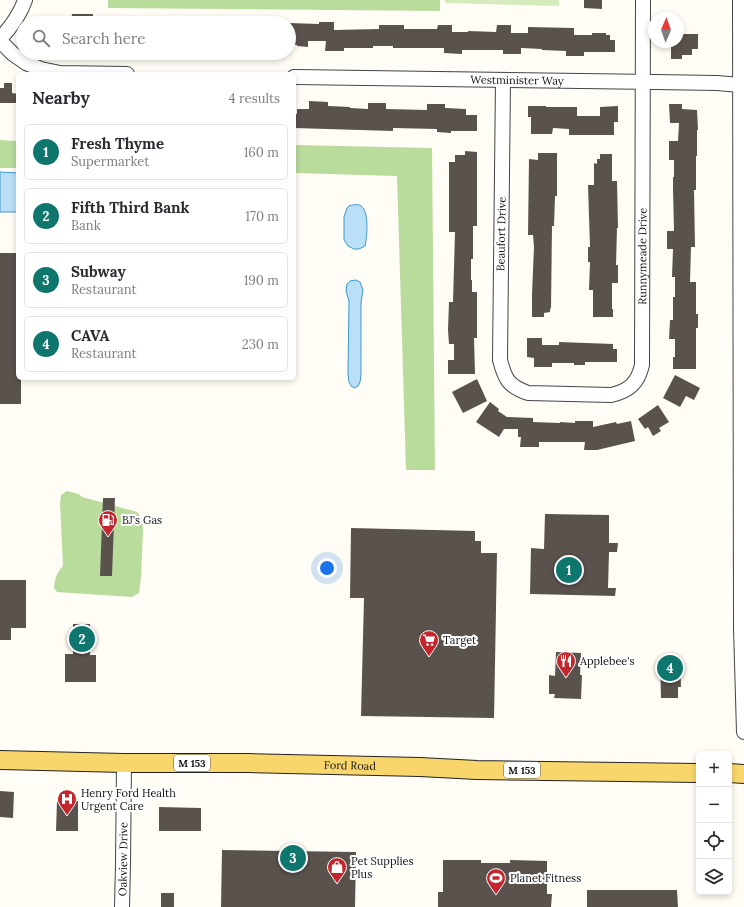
<!DOCTYPE html>
<html lang="en">
<head>
<meta charset="utf-8">
<style>
	:root { --surface:#fff; --page:#f2f2f3; --text:#2b2b33; --muted:#7c7c81; --line:#e1e1e2; --accent:#0f766e }
	body { margin:0; font-family:Lora,serif; background:var(--page); color:var(--text) }
	.controls { position:absolute; right:12px; bottom:12px; display:grid; overflow:hidden; border-radius:6px; box-shadow:0 2px 6px #0003 }
	.controls button { width:36px; height:36px; display:grid; place-items:center; padding:0; border:0; border-bottom:1px solid var(--line); background:var(--surface); color:var(--text); font:20px sans-serif }
	.compass { position:absolute; left:648px; top:12px; width:36px; height:36px; border-radius:50%; background:var(--surface); box-shadow:0 2px 6px #0003; rotate:2deg }
	.you { position:absolute; left:327px; top:568px; width:14px; height:14px; margin:-10px; border:3px solid #fff; border-radius:50%; background:#1a73e8; box-shadow:0 0 0 6px #1a73e833 }
	.badge { display:grid; place-items:center; width:26px; height:26px; border-radius:50%; background:var(--accent); color:#fff; font-size:13px; font-weight:700 }
	.pin { position:absolute; translate:-50% -50%; border:2px solid #fff; box-shadow:0 1px 4px #0006 }
	.list { margin:0; padding:0; list-style:none }
	h2 { display:flex; justify-content:space-between; align-items:center; height:52px; margin:0; padding:0 16px; font-size:17px }
	h2 small { font-size:13px; font-weight:400; color:var(--muted) }
	.list li { display:grid; grid-template-columns:26px 1fr auto; gap:12px; align-items:center; box-sizing:border-box; height:56px; margin:0 8px 8px; padding:0 8px; border:1px solid var(--line); border-radius:6px }
	.list b { display:block; font-size:15px; white-space:nowrap }
	.list p { margin:0; font-size:13px; white-space:nowrap; color:var(--muted) }
	.list em { font-size:13px; font-style:normal; color:var(--muted) }
	.icon { flex:none; width:22px; height:22px; fill:none; stroke:currentColor; stroke-width:2; stroke-linecap:round; stroke-linejoin:round }
	.map { position:relative; flex:none; width:744px; height:907px; overflow:hidden }
	.search { position:absolute; background:var(--surface); box-shadow:0 2px 6px #0003; left:16px; top:16px; width:280px; height:44px; display:flex; align-items:center; gap:10px; box-sizing:border-box; padding:0 14px; border-radius:22px; color:var(--muted); font-size:15px }
	.panel { position:absolute; background:var(--surface); box-shadow:0 2px 6px #0003; left:16px; top:72px; width:280px; height:308px; border-radius:6px }
	.map>svg:first-child { display:block }
	.green { fill:#d5ebbd }
	.forest { fill:#b9dc9c }
	.water { fill:#b9e0f7; stroke:#3f96cf }
	.building { fill:#5a524d }
	.lines { fill:none; stroke-linecap:round; stroke-linejoin:round }
	.minor-casing { stroke:#444; stroke-width:16 }
	.major-casing { stroke:#222; stroke-width:20 }
	.minor { stroke:#fff; stroke-width:14 }
	.major { stroke:#f9d66b; stroke-width:18 }
	.labels { text-anchor:middle; stroke-width:4; stroke-linejoin:round; paint-order:stroke }
	.shield { fill:#fff; stroke:#585858; stroke-width:1 }
	.shield-label { font-size:10px; font-weight:bold; fill:#111 }
	.street-label { font-size:11px; fill:#111; stroke:#fff }
	.poi-label { font-size:11px; fill:#111; stroke:#fff; text-anchor:start }
</style>
</head>
<body>
<div class="map">
<svg width="744" height="907" viewBox="0 0 744 907">
	<rect width="100%" height="100%" fill="#fffdf5"/>
	<polygon class="green" points="445,0 559,0 559,6 445,3"/>
	<g class="forest">
		<polygon points="108,0 440,0 440,11 108,8"/>
		<polygon points="0,140 18,141 18,168 0,168"/>
		<polygon points="294,145 432,148 435,470 406,470 397,176 294,173"/>
		<path d="M 67,491 L 79,494 L 82,497 L 137,512 L 142,519 L 143,530 L 141,578 L 139,593 L 132,597 L 57,592 L 54,588 C 55,579 56,573 63,566 L 60,504 L 61,495 Z"/>
	</g>
	<g class="water">
		<polygon points="0,172 18,173 18,212 0,212"/>
		<path d="M 352,205 C 354,205 357,204 359,205 C 370,208 367,237 365,246 L 359,249 L 354,249 L 348,246 L 344,240 L 344,217 L 347,208 L 349,206 Z"/>
		<polygon points="356,280 360,282 363,290 361,302 361,375 360,382 358,386 355,388 351,386 349,382 348,374 349,301 346,291 347,284 350,281"/>
	</g>
	<g class="building">
		<polygon points="584,0 602,0 602,9 584,8"/>
		<polygon points="72,14 93,14 93,23 71,23"/>
		<polygon points="319,22 334,22 334,30 379,29 379,25 404,25 404,29 437,29 438,25 452,25 452,32 468,32 468,31 496,32 497,25 511,25 511,33 528,33 528,27 574,28 574,35 592,35 592,33 606,33 606,35 610,35 610,40 615,40 615,52 584,52 584,56 566,56 566,51 542,50 542,49 521,48 521,54 503,54 503,50 462,50 462,54 444,53 444,48 393,48 393,46 373,46 373,48 344,48 344,51 325,51 326,41 308,41 308,47 297,46 297,45 289,44 289,23 319,24"/>
		<polygon points="680,34 698,34 698,49 692,49 692,55 682,55 682,59 671,59 671,42 678,42 678,41 680,41"/>
		<polygon points="4,83 12,83 12,93 18,94 18,103 0,103 0,88 4,88"/>
		<polygon points="309,101 328,102 328,106 350,107 350,108 368,109 368,103 386,103 386,109 427,110 427,104 445,104 445,108 466,109 466,115 477,115 477,131 451,131 451,133 437,132 437,129 393,128 393,131 294,128 294,113 297,114 297,109 309,109"/>
		<polygon points="669,104 682,104 682,109 697,110 698,130 697,130 697,156 696,156 696,190 694,190 695,247 691,247 690,282 696,282 696,314 698,314 698,328 696,328 696,369 673,369 673,357 675,357 675,339 669,339 670,320 673,320 673,297 675,297 675,277 672,277 673,249 667,249 667,231 674,231 673,188 673,177 674,177 674,160 669,160 669,141 678,141 679,123 670,123"/>
		<polygon points="528,106 546,106 546,107 577,107 577,116 600,116 600,107 618,106 618,122 614,122 614,135 569,135 569,129 553,128 552,134 531,134 531,117 528,117"/>
		<polygon points="465,151 477,152 477,226 473,226 473,259 471,259 471,280 472,280 472,292 477,292 477,338 474,338 475,374 448,374 448,360 454,360 454,344 449,344 448,330 449,302 453,302 455,232 449,232 449,162 455,162 455,155 465,155"/>
		<polygon points="538,153 557,153 557,196 555,196 554,226 552,226 551,308 550,309 550,312 544,313 544,317 532,317 532,294 534,247 533,235 528,235 529,159 538,160"/>
		<polygon points="600,154 612,154 612,181 617,181 618,228 617,228 616,265 618,265 618,283 612,283 612,309 613,309 613,317 593,317 593,290 589,290 590,262 588,262 588,247 590,247 588,185 594,185 594,163 597,164 597,159 600,159"/>
		<polygon points="0,253 18,253 18,378 21,378 21,404 0,404"/>
		<polygon points="527,338 542,338 542,345 559,345 559,342 613,344 613,349 617,349 617,362 585,362 585,365 574,365 574,363 552,363 552,367 534,367 534,358 527,357"/>
		<polygon points="675,375 700,388 694,400 686,396 680,407 663,398"/>
		<polygon points="477,379 487,401 463,413 452,392"/>
		<polygon points="490,402 499,409 498,411 507,417 533,418 533,422 560,423 560,422 575,423 575,421 593,421 593,427 616,422 617,424 631,421 635,441 597,450 584,450 585,442 539,442 539,447 520,447 521,437 518,437 518,429 504,429 499,437 476,422"/>
		<polygon points="658,405 669,422 659,428 661,431 653,436 648,427 645,429 638,419"/>
		<polygon points="103,498 115,498 112,576 100,576"/>
		<polygon points="545,514 609,515 609,543 618,543 617,552 609,552 608,588 616,588 615,596 530,594 531,548 544,549"/>
		<polygon points="351,528 475,531 475,541 481,541 481,553 497,553 494,718 361,716 364,598 350,598"/>
		<polygon points="0,580 26,580 26,628 11,628 11,640 0,640"/>
		<polygon points="73,624 90,624 90,655 96,655 96,682 65,682 65,654 73,654"/>
		<polygon points="556,652 581,653 580,675 582,675 581,699 554,698 555,694 549,694 549,675 555,676"/>
		<polygon points="660,657 680,657 681,687 678,687 678,698 661,698"/>
		<polygon points="0,791 14,792 13,818 0,817"/>
		<polygon points="57,801 78,801 78,831 56,831"/>
		<polygon points="159,807 201,808 201,831 159,831"/>
		<polygon points="222,850 356,852 355,907 221,907"/>
		<polygon points="443,860 481,860 481,863 510,863 510,860 547,861 547,894 552,894 551,907 438,907 438,892 443,892"/>
		<polygon points="587,890 677,890 678,907 587,907"/>
		<rect x="161" y="893" width="13" height="14"/>
	</g>
	<g class="lines">
		<g class="minor-casing">
			<g id="minor">
				<polyline points="740,0 741,628 744,732"/>
				<path d="M 0,39 C 11,27 20,15 25,0"/>
				<polyline points="0,41 13,54 26,63 41,69 60,73 127,74"/>
				<path id="s1" d="M 294,77 L 655,82 L 717,83 L 740,85"/>
				<path id="s2" d="M 503,80 L 500,360 C 505,379 508,386 528,393 L 611,395 C 629,391 638,383 642,365 L 643,0"/>
				<path id="s3" d="M 122,907 L 123,864 L 124,763"/>
			</g>
		</g>
		<g class="major-casing">
			<g id="major">
				<path id="s4" d="M 0,760 L 124,763 L 248,763 L 420,767 L 477,770 L 699,773"/>
				<polyline points="729,773 744,774"/>
			</g>
		</g>
		<use href="#minor" class="minor"/>
		<use href="#major" class="major"/>
	</g>
	<defs>
		<g id="fuel-pin" transform="scale(1)"><path d="M0 17L-7.5 6A9.5 9.5 0 1 1 7.5 6Z" fill="#c4262e" stroke="#fff"/><path d="M-5.5-6h7V0h2V4h1.3V-2.5L3-4.5l.8-.8L6-3V5H2.5V1h-1V6h-7ZM-4.2-4.7v3.2H.2V-4.7Z" fill="#fff"/></g>
		<g id="supermarket-pin" transform="scale(1)"><path d="M0 17L-7.5 6A9.5 9.5 0 1 1 7.5 6Z" fill="#c4262e" stroke="#fff"/><path d="M-6-5.5h2.5l.6 2H6L4.5 2H-2.5L-4.4-4H-6ZM-1.5 3.2a1.3 1.3 0 1 0 .1 0ZM3 3.2a1.3 1.3 0 1 0 .1 0Z" fill="#fff"/></g>
		<g id="restaurant-pin" transform="scale(1)"><path d="M0 17L-7.5 6A9.5 9.5 0 1 1 7.5 6Z" fill="#c4262e" stroke="#fff"/><path d="M-5-6h1v4h1v-4h1v4h1v-4h1v5L-1.5 .5V6h-2V.5L-5-1ZM5-6V6H3V1.5H1.5Q1.5-4 5-6Z" fill="#fff"/></g>
		<g id="hospital-pin" transform="scale(1)"><path d="M0 17L-7.5 6A9.5 9.5 0 1 1 7.5 6Z" fill="#c4262e" stroke="#fff"/><path d="M-5-5h3v3.5h4V-5h3V5h-3V1.5h-4V5h-3Z" fill="#fff"/></g>
		<g id="shop-pin" transform="scale(1)"><path d="M0 17L-7.5 6A9.5 9.5 0 1 1 7.5 6Z" fill="#c4262e" stroke="#fff"/><path d="M-5-2.5h2.3a2.7 3.5 0 0 1 5.4 0H5L5.5 6h-11ZM-1.5-2.5h3a1.5 2.3 0 0 0-3 0Z" fill="#fff"/></g>
		<g id="stadium-pin" transform="scale(1)"><path d="M0 17L-7.5 6A9.5 9.5 0 1 1 7.5 6Z" fill="#c4262e" stroke="#fff"/><path d="M0-5a6.5 5 0 1 0 0 10a6.5 5 0 1 0 0-10ZM-3.5-1.8h7v3.6h-7Z" fill="#fff"/></g>
	</defs>
	<g fill-rule="evenodd">
		<use href="#fuel-pin" x="108" y="520"/>
		<use href="#supermarket-pin" x="429" y="640"/>
		<use href="#restaurant-pin" x="566" y="661"/>
		<use href="#hospital-pin" x="67" y="799"/>
		<use href="#shop-pin" x="337" y="867"/>
		<use href="#stadium-pin" x="496" y="878"/>
	</g>
	<g class="labels">
		<g class="shield">
			<rect x="174" y="755" width="36" height="16" rx="3"/>
			<rect x="504" y="762" width="36" height="16" rx="3"/>
		</g>
		<g class="shield-label">
			<text x="192" y="767">M 153</text>
			<text x="522" y="774">M 153</text>
		</g>
		<g class="street-label">
			<text dy="4" stroke="none"><textPath href="#s1" startOffset="223">Westminister Way</textPath></text>
			<text transform="translate(501 234) rotate(-89)" y="4">Beaufort Drive</text>
			<text dy="4" stroke="none"><textPath href="#s2" startOffset="564">Runnymeade Drive</textPath></text>
			<text dy="4" stroke="none"><textPath href="#s4" startOffset="350">Ford Road</textPath></text>
			<text dy="4" stroke="none"><textPath href="#s3" startOffset="48">Oakview Drive</textPath></text>
		</g>
		<g class="poi-label">
			<text x="122" y="524">BJ's Gas</text>
			<text x="443" y="644">Target</text>
			<text x="580" y="665">Applebee's</text>
			<text x="81" y="797">Henry Ford Health<tspan x="81" dy="13">Urgent Care</tspan></text>
			<text x="351" y="865">Pet Supplies<tspan x="351" dy="13">Plus</tspan></text>
			<text x="510" y="882">Planet Fitness</text>
		</g>
	</g>
</svg>
<div class="controls">
<button>+</button>
<button>−</button>
<button><svg class="icon" aria-label="locate" viewBox="0 0 24 24"><circle cx="12" cy="12" r="6"/><path d="M12 2v4M12 18v4M2 12h4M18 12h4"/></svg></button>
<button><svg class="icon" aria-label="layers" viewBox="0 0 24 24"><path d="M12 4l9 5-9 5-9-5zM3 14l9 5 9-5"/></svg></button>
</div>
<svg class="compass" viewBox="-18 -18 36 36"><path d="M0-13l5 13h-10z" fill="#e53935"/><path d="M0 13l5-13h-10z" fill="#7c7c81"/></svg>
<div class="you"></div>
<div class="pin badge" style="left:569px;top:570px">1</div>
<div class="pin badge" style="left:82px;top:639px">2</div>
<div class="pin badge" style="left:293px;top:858px">3</div>
<div class="pin badge" style="left:670px;top:668px">4</div>
<div class="search"><svg class="icon" aria-label="search" viewBox="0 0 24 24"><circle cx="10" cy="10" r="6"/><path d="M15 15l6 6"/></svg>Search here</div>
<section class="panel">
<h2>Nearby<small>4 results</small></h2>
<ul class="list">
<li><span class="badge">1</span><div><b>Fresh Thyme</b><p>Supermarket</p></div><em>160 m</em></li>
<li><span class="badge">2</span><div><b>Fifth Third Bank</b><p>Bank</p></div><em>170 m</em></li>
<li><span class="badge">3</span><div><b>Subway</b><p>Restaurant</p></div><em>190 m</em></li>
<li><span class="badge">4</span><div><b>CAVA</b><p>Restaurant</p></div><em>230 m</em></li>
</ul>
</section>
</div>
</body>
</html>
